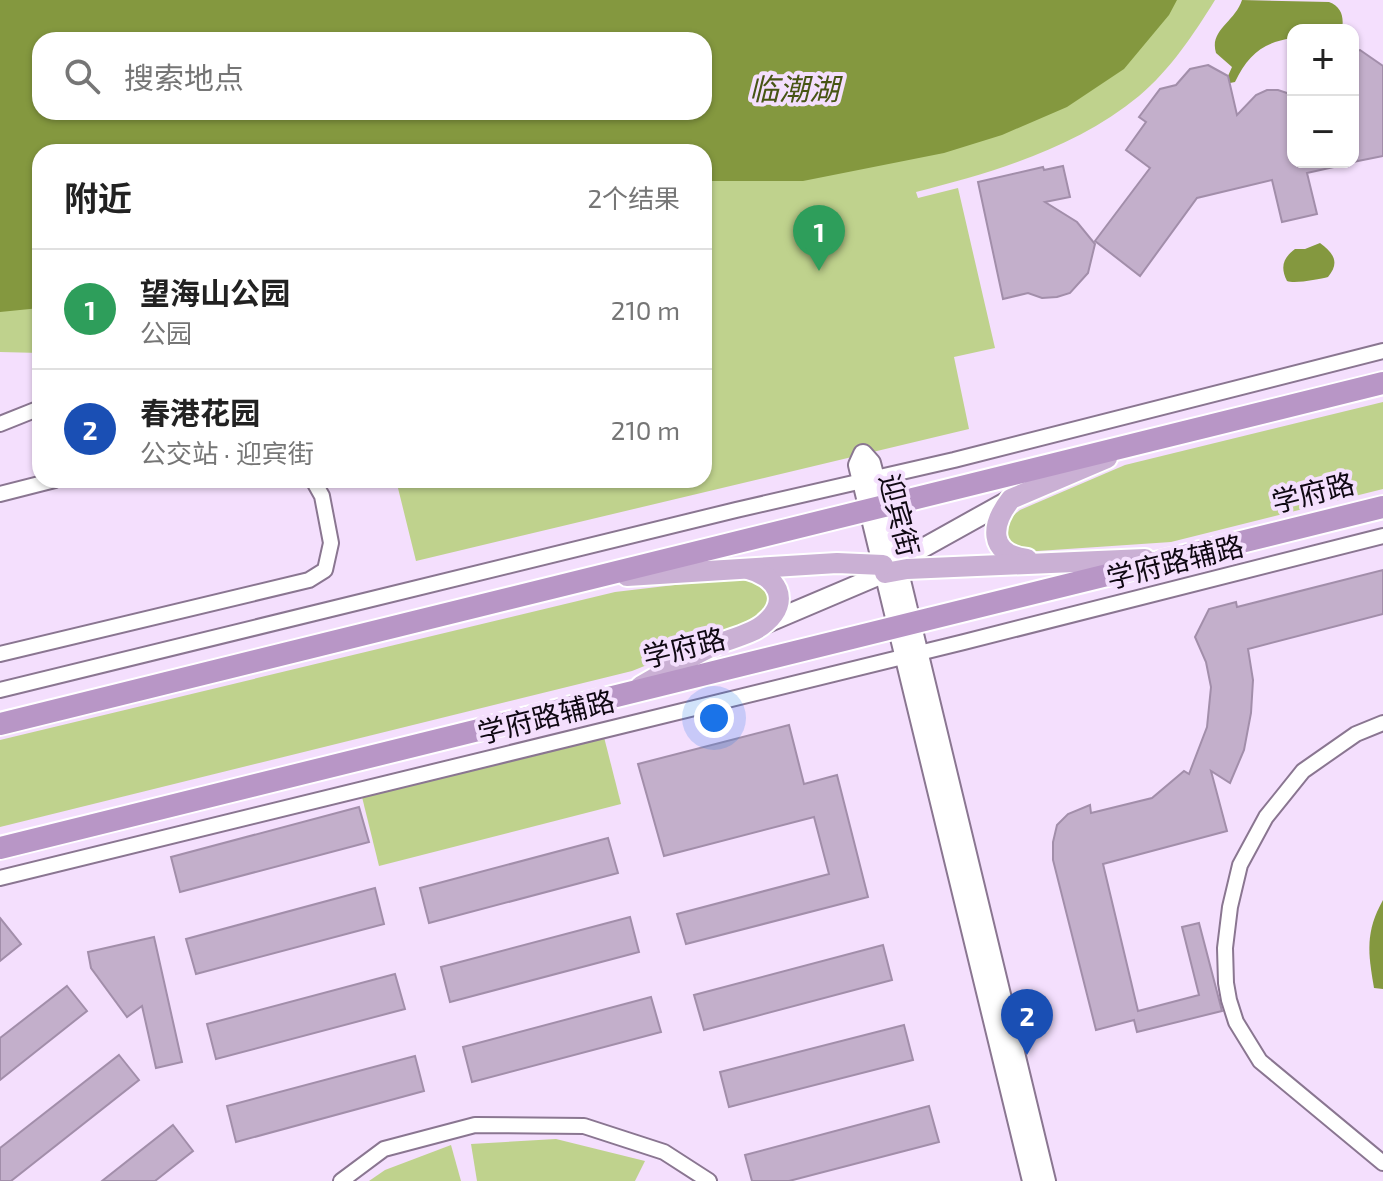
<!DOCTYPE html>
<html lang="zh">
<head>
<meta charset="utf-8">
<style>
	:root { --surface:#fff; --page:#f6f6f6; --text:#222; --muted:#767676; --line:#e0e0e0; --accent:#0f766e }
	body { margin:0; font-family:"Exo 2","Noto Sans SC",sans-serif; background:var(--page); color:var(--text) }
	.controls { position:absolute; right:24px; top:24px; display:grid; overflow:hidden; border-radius:16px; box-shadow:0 2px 6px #0004 }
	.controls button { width:72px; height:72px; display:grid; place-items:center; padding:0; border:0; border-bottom:2px solid var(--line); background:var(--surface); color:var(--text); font:40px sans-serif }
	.you { position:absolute; left:714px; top:718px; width:28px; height:28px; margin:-20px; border:6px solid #fff; border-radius:50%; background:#1a73e8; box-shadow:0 0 0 12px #1a73e833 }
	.badge { display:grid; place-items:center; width:52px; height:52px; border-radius:50%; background:var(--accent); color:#fff; font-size:26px; font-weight:700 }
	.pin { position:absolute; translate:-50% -66px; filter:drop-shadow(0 2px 4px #0008) }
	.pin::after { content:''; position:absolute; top:42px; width:28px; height:24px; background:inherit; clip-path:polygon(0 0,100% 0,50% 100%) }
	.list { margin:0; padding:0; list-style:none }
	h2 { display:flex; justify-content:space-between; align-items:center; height:104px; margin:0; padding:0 32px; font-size:34px }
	h2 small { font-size:26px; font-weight:400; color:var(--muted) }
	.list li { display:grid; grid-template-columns:52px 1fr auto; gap:24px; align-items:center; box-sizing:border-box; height:120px; padding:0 32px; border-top:2px solid var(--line) }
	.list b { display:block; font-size:30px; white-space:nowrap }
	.list p { margin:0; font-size:26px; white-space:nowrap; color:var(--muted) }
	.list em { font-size:26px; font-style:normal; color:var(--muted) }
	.icon { flex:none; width:44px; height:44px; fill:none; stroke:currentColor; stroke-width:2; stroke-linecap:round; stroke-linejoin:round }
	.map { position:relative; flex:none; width:1383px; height:1181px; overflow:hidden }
	.search { position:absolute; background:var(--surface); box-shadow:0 2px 6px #0004; left:32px; top:32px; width:680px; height:88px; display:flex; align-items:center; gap:20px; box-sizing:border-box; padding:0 28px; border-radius:24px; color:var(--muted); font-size:30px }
	.panel { position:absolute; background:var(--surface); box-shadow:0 2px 6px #0004; left:32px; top:144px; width:680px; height:344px; border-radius:24px }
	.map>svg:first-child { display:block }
	.green { fill:#bfd28d; fill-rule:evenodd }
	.water { fill:#84983f; fill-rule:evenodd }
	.building { fill:#c3afcb; stroke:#a28eaa; stroke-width:2 }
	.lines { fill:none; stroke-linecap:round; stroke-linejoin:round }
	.minor-casing { stroke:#8a7691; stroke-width:18 }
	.secondary-casing { stroke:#8a7691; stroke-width:22 }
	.primary-casing { stroke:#fff; stroke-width:24 }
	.trunk-casing { stroke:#fff; stroke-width:26 }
	.minor { stroke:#fff; stroke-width:14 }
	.secondary { stroke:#fff; stroke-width:18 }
	.primary { stroke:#cab0d4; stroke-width:20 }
	.trunk { stroke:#b896c6; stroke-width:22 }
	.labels { text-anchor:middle; stroke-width:8; stroke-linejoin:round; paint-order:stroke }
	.street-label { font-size:28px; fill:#0f0812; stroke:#f4dffd }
	.water-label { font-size:30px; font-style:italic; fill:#475514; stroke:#f4dffd }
</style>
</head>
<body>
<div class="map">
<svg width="1383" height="1181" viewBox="0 0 1383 1181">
	<rect width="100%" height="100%" fill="#f4dffd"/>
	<g class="green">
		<path d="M 0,0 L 1215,0 C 1194,34 1170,70 1139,96 C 1076,148 994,172 916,192 L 918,198 L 958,188 L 995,348 L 954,357 L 969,429 L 416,561 L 396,480 L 704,480 L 704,152 L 40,152 L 40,353 L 0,352 ZM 40,40 L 704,40 L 704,112 L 40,112 Z"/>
		<path d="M 1383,402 L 1383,489 L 1171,542 L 1023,552 C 1003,538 1000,525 1020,510 L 1125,465 Z"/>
		<polygon points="751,576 766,583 773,604 757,621 632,671 0,827 0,740 615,592"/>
		<polygon points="604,737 621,804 379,866 362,797"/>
		<polygon points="556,1139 645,1161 635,1181 477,1181 471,1144"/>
		<polygon points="451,1145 461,1181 369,1181 385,1170"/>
	</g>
	<g class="water">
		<path d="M 0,0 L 1177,0 L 1169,15 L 1124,69 L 1067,107 L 1002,135 L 944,153 L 803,181 L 704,181 L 704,152 L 40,152 L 40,308 L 0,312 ZM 704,40 L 704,112 L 40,112 L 40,40 Z"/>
		<path d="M 1242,0 L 1329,2 C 1342,7 1344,17 1342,30 L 1293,30 L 1293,38 C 1263,42 1248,55 1235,82 L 1230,83 L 1228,76 L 1232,67 L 1216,53 C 1209,30 1235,22 1242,0 Z"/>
		<path d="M 1320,243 C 1334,253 1340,263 1328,277 C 1320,279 1295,284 1287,281 C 1280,267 1283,258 1295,249 L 1305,249 Z"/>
		<path d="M 1383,900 L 1383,989 L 1374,988 C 1368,953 1365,932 1383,900 Z"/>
	</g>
	<g class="building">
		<polygon points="1360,50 1383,66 1383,156 1353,162 1353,52"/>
		<polygon points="1208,65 1228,76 1237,115 1256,95 1267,90 1278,90 1293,95 1293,162 1333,162 1334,167 1307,173 1317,214 1282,222 1272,180 1197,198 1140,276 1095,241 1150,168 1126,150 1146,122 1139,117 1160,89 1176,85 1190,69"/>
		<polygon points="1063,166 1070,197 1045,202 1077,222 1095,244 1088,273 1070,293 1057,297 1042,298 1028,293 1003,299 978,182 1043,167 1044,170"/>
		<polygon points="1383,570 1383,614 1248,649 1253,680 1251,713 1244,750 1230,783 1211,771 1227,831 1103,864 1138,1011 1199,995 1182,927 1199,923 1222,1011 1137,1032 1134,1020 1096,1030 1053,860 1053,842 1057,825 1068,814 1090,805 1091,813 1152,798 1184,771 1189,774 1207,727 1211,687 1206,662 1195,637 1209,609 1236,602 1237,607"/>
		<polygon points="789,725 804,784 837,775 868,897 686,944 677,914 829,874 814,817 664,856 638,764"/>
		<polygon points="359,807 369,842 180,892 171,857"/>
		<polygon points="608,838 618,873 429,923 420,888"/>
		<polygon points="375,888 384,924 196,974 186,939"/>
		<polygon points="630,917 639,952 450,1002 441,967"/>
		<polygon points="0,918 21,944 0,961"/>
		<polygon points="154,937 182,1062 156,1068 142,1006 127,1017 91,968 88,952"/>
		<polygon points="883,945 892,980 704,1030 694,995"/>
		<polygon points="395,974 405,1009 216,1059 207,1024"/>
		<polygon points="67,986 87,1011 0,1080 0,1038"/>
		<polygon points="651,997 661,1032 472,1082 463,1047"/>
		<polygon points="904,1025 913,1060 729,1107 720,1072"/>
		<polygon points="119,1055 139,1080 11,1181 0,1181 0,1148"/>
		<polygon points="415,1056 424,1091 236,1142 227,1106"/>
		<polygon points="929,1106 939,1142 789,1181 752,1181 745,1155"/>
		<polygon points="173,1125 193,1151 155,1181 102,1181"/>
	</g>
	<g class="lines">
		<g class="minor-casing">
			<g id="minor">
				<polyline points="0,424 40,408"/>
				<polyline points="0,494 55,480"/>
				<polyline points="0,654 309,580 325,570 331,543 322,496 313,480"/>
				<polyline points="0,690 736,510 954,460 1383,351"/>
				<polyline points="1383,723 1356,734 1303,771 1266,817 1240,865 1230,907 1225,948 1226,983 1229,1000 1236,1022 1260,1061 1383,1163"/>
				<polyline points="0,878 964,642 1383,536"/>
				<polyline points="341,1181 384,1149 475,1125 584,1126 664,1152 709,1181"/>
			</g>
		</g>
		<g class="secondary-casing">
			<g id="secondary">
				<polyline points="886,564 914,553 1011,499"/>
				<polyline points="765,624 885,573"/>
				<polyline points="1032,1181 858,465 863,454 871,463 891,539 1046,1181"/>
			</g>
		</g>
		<g class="primary-casing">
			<g id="primary">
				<path d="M 1027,559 C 987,554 991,524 1011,499 L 1107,458"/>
				<polyline points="885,573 907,569 1145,559"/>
				<polyline points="627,576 837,563 883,565"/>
				<path d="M 641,686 C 665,673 688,657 713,646 C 729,639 753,634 765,623 C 792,600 776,576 748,569"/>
			</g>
		</g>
		<g class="trunk-casing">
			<g id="trunk">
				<polyline points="0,724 1383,383"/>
				<polyline points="0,848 1383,507"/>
			</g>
		</g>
		<use href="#minor" class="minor"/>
		<use href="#secondary" class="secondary"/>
		<use href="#primary" class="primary"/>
		<use href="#trunk" class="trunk"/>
	</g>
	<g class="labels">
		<g class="street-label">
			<text transform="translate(1313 493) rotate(-14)" y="10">学府路</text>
			<text transform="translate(899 515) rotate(76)" y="10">迎宾街</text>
			<text transform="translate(1175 562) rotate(-14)" y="10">学府路辅路</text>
			<text transform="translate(684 648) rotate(-14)" y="10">学府路</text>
			<text transform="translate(546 717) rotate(-14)" y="10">学府路辅路</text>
		</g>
		<g class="water-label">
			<text x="794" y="100">临潮湖</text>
		</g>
	</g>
</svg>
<div class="controls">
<button>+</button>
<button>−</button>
</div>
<div class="you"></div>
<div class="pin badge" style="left:819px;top:271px;background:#2e9e5b">1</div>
<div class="pin badge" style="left:1027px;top:1055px;background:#1a4fb4">2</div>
<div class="search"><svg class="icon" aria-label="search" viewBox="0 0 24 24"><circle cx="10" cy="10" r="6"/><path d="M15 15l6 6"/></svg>搜索地点</div>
<section class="panel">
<h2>附近<small>2个结果</small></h2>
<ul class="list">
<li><span class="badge" style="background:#2e9e5b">1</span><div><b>望海山公园</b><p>公园</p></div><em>210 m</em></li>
<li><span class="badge" style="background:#1a4fb4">2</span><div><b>春港花园</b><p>公交站 · 迎宾街</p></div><em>210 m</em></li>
</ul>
</section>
</div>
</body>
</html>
